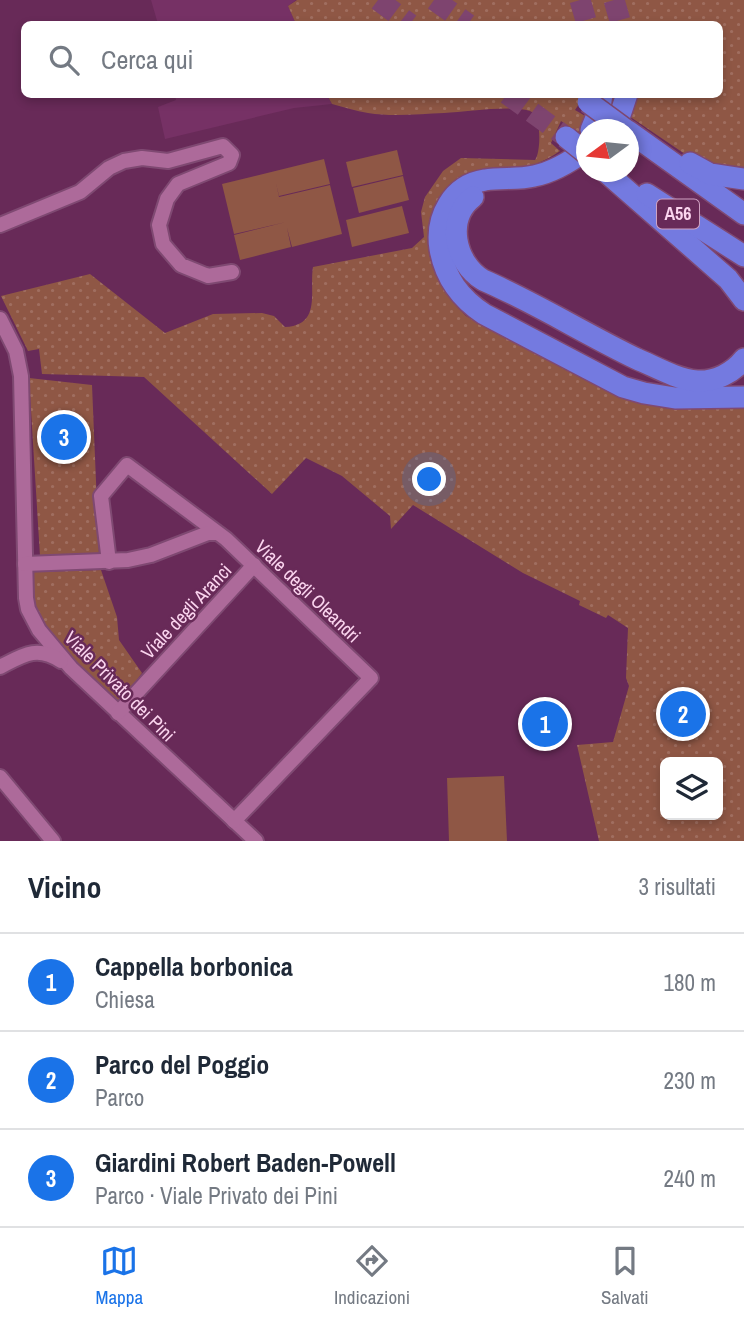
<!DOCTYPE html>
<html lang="it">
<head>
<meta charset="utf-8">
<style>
	:root { --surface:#fff; --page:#f2f2f3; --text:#1f2937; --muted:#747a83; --line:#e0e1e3; --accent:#1a73e8 }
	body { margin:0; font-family:"Archivo Narrow",sans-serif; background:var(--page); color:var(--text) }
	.controls { position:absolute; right:21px; bottom:21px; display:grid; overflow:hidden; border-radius:10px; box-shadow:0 4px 10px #0003 }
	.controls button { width:63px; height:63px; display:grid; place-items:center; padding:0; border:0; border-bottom:2px solid var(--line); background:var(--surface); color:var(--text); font:35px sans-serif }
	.compass { position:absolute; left:576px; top:119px; width:63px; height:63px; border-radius:50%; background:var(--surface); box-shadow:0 4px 10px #0003; rotate:255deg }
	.you { position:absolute; left:430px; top:480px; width:24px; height:24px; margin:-18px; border:5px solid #fff; border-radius:50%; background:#1a73e8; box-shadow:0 0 0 10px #1a73e833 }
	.badge { display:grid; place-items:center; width:46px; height:46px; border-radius:50%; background:var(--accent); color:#fff; font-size:23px; font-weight:700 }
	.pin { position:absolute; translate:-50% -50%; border:4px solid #fff; box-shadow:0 2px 7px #0006 }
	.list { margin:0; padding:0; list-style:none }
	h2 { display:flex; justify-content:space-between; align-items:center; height:91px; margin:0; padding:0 28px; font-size:30px }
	h2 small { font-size:23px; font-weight:400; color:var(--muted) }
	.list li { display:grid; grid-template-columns:46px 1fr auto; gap:21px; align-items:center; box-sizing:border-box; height:98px; padding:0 28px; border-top:2px solid var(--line) }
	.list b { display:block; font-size:26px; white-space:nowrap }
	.list p { margin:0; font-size:23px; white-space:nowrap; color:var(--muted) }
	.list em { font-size:23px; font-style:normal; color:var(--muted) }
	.icon { flex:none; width:38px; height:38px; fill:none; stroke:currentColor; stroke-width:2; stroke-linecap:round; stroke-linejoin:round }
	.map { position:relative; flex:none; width:744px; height:841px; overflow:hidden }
	.search { position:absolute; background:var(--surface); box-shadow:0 4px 10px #0003; left:21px; right:21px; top:21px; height:77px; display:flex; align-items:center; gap:18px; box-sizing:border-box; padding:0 24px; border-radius:10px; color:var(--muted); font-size:26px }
	.sheet { height:385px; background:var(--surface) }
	nav { display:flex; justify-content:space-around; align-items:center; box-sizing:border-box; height:98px; border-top:2px solid var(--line); background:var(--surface); font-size:19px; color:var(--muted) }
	nav a { display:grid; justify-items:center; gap:4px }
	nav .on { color:var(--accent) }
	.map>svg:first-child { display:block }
	.built { fill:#763165 }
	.grass { fill:url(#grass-dots); fill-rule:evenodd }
	.pitch { fill:#8f5745 }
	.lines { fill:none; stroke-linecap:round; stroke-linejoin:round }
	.highway-tunnel { stroke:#7e446f; stroke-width:21; stroke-dasharray:21 10; stroke-linecap:butt }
	.minor-casing { stroke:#7f4972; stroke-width:18 }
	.highway-casing { stroke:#7f4972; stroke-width:24 }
	.minor { stroke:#ad6a9a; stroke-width:14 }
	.highway { stroke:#747ae0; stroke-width:21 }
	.highway-bridge-casing { stroke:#7f4972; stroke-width:24; stroke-linecap:butt }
	.highway-bridge { stroke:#747ae0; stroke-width:21 }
	.labels { text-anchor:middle; stroke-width:5; stroke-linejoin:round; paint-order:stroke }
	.shield { fill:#682a58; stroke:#cfa2c2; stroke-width:2 }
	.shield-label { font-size:18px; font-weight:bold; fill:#fbd5ef }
	.street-label { font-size:19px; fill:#fbd5ef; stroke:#682a58 }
</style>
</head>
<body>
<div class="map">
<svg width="744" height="841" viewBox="0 0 744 841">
	<defs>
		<pattern id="grass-dots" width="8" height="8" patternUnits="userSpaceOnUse" patternTransform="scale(1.75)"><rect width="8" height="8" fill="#8f5745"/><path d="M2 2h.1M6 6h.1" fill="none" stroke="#a06e60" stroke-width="1.8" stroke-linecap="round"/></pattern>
	</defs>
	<rect width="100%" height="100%" fill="#682a58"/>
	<g class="built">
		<polygon points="151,0 296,0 288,6 296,24 158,24"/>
		<polygon points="175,95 327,95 332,104 294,108 165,139 158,107 176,100"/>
	</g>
	<g class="grass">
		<polygon points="297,0 744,0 744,173 707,169 598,95 720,94 720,24 296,24 288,6"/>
		<path d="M 327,95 L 585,95 L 575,110 L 592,120 L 582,136 L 561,121 L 551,143 L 560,151 C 540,165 519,171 494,172 C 485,173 475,172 467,174 C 457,177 448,186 442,194 C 413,239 432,282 466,316 L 616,395 L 645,405 L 744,405 L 744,841 L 599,841 L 577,745 L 613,742 L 629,686 L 626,678 L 628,628 L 608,615 L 606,618 L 579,605 L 580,601 L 523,573 L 413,505 L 391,529 L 390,516 L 342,476 L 306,458 L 272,494 L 144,377 L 42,374 L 39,349 L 28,351 L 1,296 L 90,274 L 165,333 L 213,314 L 262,313 L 274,316 L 285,327 C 322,325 309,291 313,267 L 412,248 L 424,237 L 421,212 L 425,197 L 443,171 L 461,158 L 535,160 C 541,152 542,115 530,111 C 510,105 466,112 444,113 C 420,114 392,117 368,113 C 356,111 344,107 332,104 ZM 665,762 L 718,762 L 718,815 L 665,815 Z"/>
		<polygon points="29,378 92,385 99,554 40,556"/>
		<polygon points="101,570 117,617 119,640 142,673 116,708 46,634 33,606 32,572"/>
	</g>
	<g class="pitch">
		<polygon points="397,150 403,175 352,187 346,162"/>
		<polygon points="324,159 330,184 279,196 276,183 279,197 330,185 342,234 292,247 287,228 291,247 240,260 234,235 286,222 234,234 222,184"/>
		<polygon points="403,176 409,200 359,213 353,188"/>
		<polygon points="402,206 409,233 352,247 346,220"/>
		<polygon points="504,776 507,841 449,841 447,778"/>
	</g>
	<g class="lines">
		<g class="highway-tunnel">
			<polyline points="378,0 410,24"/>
			<polyline points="434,0 468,24"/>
			<polyline points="580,0 587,24"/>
			<polyline points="614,0 621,24"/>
			<polyline points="507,94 566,137"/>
		</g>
		<g class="minor-casing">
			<g id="minor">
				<polyline points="0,225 80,192 109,168 124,161 142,158 168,161 223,146 232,155 229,163 178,184 167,199 159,225 163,244 181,265 208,276 232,272"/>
				<polyline points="0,319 16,351 21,376 26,598 28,609 39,630 71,668 256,841"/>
				<polyline points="109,562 101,496 127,465 226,539 371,678 234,821"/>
				<polyline points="25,564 128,560 151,555 208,533 217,533"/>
				<path d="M 0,667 C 23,655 37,645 61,661"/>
				<polyline points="118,713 254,565"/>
				<polyline points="0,777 53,841"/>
			</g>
		</g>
		<g class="highway-casing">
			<g id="highway">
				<polyline points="591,130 600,108 602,94"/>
				<polyline points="615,130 627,94"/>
				<polyline points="628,131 744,214"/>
				<path d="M 586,150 C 570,162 554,172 534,176 C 518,180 501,177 485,180 C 452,185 435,217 440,249 C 445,278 460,298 484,314 L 623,387 L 644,393 L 675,398 L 744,397"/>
				<polyline points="690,163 710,174 744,179"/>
				<polyline points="606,172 728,279 744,300"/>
				<polyline points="647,194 744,256"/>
				<path d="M 473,197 C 445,219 455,263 483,280 C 536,303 585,334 637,359 C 656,367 676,379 697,381 C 715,382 733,373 744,359"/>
			</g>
		</g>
		<use href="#minor" class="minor"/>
		<use href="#highway" class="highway"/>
		<g class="highway-bridge-casing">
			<g id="highway-bridge">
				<polyline points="588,102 626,130"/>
				<polyline points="566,137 586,153"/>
			</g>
		</g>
		<use href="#highway-bridge" class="highway-bridge"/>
	</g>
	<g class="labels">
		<rect class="shield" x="657" y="199.5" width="42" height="29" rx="5"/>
		<g class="shield-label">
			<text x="678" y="220">A56</text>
		</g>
		<g class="street-label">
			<text transform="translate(308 591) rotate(44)" y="7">Viale degli Oleandri</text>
			<text transform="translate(186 611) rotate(-47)" y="7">Viale degli Aranci</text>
			<text transform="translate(120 686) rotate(45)" y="7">Viale Privato dei Pini</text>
		</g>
	</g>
</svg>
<div class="controls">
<button><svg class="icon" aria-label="layers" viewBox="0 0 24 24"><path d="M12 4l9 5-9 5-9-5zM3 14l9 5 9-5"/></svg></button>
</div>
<svg class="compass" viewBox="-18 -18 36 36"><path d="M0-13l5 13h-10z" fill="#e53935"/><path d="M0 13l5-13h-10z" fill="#747a83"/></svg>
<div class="you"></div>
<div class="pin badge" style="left:545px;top:724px">1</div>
<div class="pin badge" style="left:683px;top:714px">2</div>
<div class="pin badge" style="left:64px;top:437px">3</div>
<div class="search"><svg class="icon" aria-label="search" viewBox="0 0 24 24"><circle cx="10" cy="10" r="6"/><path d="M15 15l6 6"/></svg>Cerca qui</div>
</div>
<section class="sheet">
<h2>Vicino<small>3 risultati</small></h2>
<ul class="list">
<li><span class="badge">1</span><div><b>Cappella borbonica</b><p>Chiesa</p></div><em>180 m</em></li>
<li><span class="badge">2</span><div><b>Parco del Poggio</b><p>Parco</p></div><em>230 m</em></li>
<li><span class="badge">3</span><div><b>Giardini Robert Baden-Powell</b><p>Parco · Viale Privato dei Pini</p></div><em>240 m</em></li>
</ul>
</section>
<nav>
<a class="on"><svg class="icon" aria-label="map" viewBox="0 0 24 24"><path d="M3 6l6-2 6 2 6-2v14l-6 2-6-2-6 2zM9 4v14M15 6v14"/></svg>Mappa</a>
<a><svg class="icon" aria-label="directions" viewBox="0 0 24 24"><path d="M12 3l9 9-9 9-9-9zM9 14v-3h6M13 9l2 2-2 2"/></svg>Indicazioni</a>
<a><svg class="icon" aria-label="saved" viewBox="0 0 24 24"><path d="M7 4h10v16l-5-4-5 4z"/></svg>Salvati</a>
</nav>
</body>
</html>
